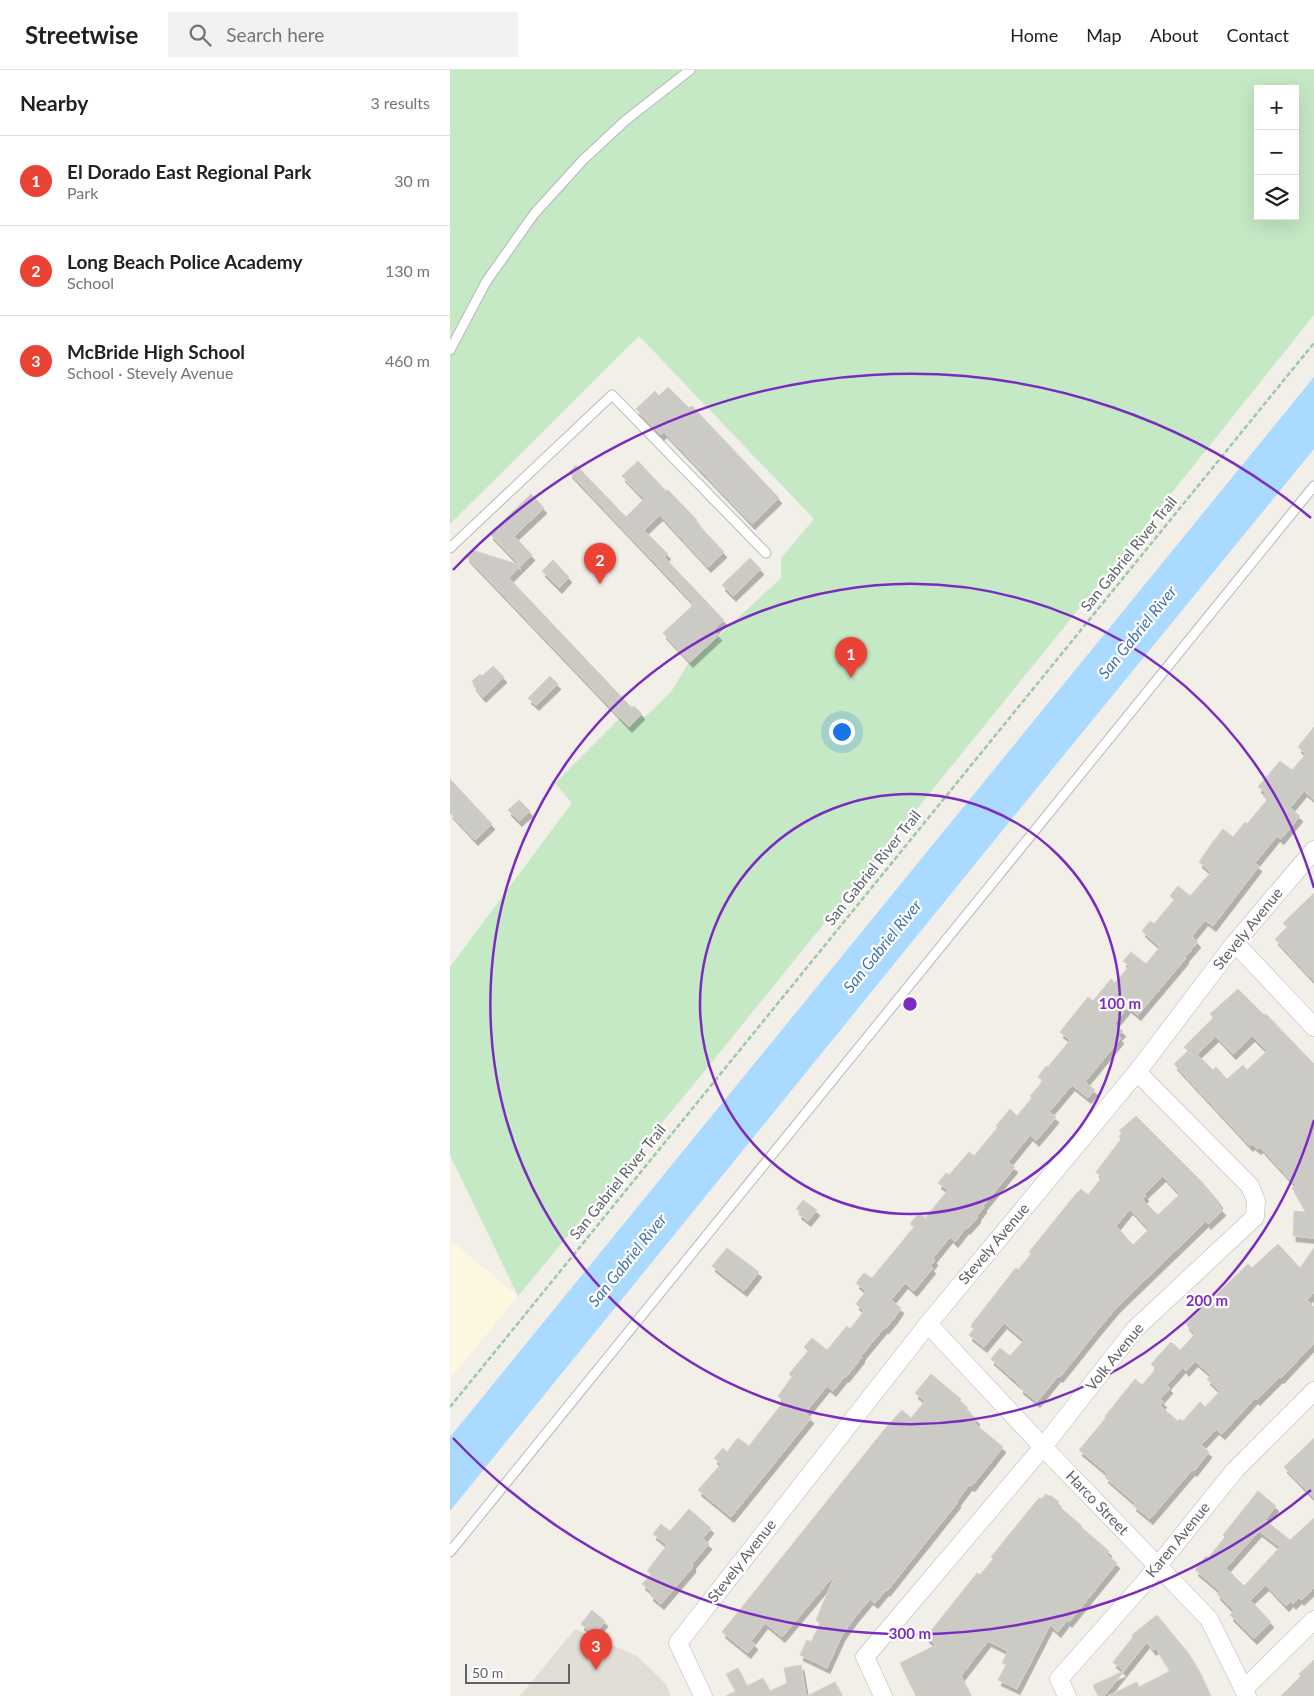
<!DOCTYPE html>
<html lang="en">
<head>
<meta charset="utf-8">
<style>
	:root { --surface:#fff; --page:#f2f2f2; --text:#202124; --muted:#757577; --line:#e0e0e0; --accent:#ea4335 }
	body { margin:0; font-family:Lato,sans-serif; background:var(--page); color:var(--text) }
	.controls { position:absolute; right:15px; top:15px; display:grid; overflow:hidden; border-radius:0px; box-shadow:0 5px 20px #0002 }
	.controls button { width:45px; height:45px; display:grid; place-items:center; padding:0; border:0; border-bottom:1px solid var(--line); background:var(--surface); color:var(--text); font:25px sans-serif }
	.scale { position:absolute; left:15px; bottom:12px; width:105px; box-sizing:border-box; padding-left:5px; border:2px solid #5f6368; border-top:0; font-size:14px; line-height:18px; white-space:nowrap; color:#5f6368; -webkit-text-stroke:4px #fff; paint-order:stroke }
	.you { position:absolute; left:391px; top:661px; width:18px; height:18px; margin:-12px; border:4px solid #fff; border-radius:50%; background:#1a73e8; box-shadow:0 0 0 8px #1a73e833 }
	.badge { display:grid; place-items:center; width:32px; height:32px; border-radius:50%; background:var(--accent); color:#fff; font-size:16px; font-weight:700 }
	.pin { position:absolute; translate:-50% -41px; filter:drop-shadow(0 1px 2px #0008) }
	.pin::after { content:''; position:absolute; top:26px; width:18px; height:15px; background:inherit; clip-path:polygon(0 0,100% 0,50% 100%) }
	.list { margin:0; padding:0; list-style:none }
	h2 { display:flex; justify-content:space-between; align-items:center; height:65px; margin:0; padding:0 20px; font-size:21px }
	h2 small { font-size:16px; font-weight:400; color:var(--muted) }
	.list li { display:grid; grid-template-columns:32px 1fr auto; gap:15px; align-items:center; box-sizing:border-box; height:90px; padding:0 20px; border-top:1px solid var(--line) }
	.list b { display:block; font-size:19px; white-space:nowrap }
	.list p { margin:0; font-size:16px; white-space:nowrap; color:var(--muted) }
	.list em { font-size:16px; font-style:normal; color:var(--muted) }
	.icon { flex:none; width:28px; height:28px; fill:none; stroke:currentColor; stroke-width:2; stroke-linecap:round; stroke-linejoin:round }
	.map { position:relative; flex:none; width:864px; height:1626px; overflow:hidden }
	header { display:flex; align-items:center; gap:30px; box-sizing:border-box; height:70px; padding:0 25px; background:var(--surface); border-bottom:1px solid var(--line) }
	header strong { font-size:24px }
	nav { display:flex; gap:28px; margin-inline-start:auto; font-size:18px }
	.search { width:350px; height:45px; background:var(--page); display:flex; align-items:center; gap:12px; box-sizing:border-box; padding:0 18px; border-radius:0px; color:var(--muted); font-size:19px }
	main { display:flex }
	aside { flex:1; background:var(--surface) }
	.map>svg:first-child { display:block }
	.commercial { fill:#fef7e0 }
	.education { fill:#e1ded6 }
	.green { fill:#c5e8c5; fill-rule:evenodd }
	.water { fill:#aadaff }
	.building { fill:#cccac5; stroke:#d6d1c6; fill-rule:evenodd; filter:url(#shadow) }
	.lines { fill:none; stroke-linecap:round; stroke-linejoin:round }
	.lane-casing { stroke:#b5b8bc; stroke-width:11 }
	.street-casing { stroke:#b5b8bc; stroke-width:19 }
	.path { stroke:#9cc7a9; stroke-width:2.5; stroke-dasharray:5 2.5; stroke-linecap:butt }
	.lane { stroke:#fff; stroke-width:9 }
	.street { stroke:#fff; stroke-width:18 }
	.ring { fill:none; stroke:#7b2cbf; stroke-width:2.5 }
	.labels { text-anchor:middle; stroke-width:4.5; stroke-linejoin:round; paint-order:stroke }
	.street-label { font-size:15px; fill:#5f6368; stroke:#fff }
	.water-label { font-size:16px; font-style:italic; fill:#4174aa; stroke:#fff }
	.centre { fill:#7b2cbf; stroke:#fff; stroke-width:2.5 }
	.ring-label { font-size:15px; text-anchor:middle; font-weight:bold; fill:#7b2cbf; stroke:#fff; stroke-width:4.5; stroke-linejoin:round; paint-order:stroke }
</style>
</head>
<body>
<header>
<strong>Streetwise</strong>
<div class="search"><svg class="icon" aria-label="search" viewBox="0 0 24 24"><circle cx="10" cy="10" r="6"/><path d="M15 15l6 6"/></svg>Search here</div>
<nav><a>Home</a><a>Map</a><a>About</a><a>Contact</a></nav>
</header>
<main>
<aside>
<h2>Nearby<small>3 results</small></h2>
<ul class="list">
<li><span class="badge">1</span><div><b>El Dorado East Regional Park</b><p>Park</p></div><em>30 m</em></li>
<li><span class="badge">2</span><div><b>Long Beach Police Academy</b><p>School</p></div><em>130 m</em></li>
<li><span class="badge">3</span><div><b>McBride High School</b><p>School · Stevely Avenue</p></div><em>460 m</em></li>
</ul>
</aside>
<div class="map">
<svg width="864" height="1626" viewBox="0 0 864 1626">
	<defs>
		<filter id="shadow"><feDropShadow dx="3" dy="5.5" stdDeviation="0" flood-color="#0004"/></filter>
	</defs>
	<rect width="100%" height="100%" fill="#f1efe8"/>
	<polygon class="commercial" points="0,1170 68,1226 0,1309"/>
	<polygon class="education" points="125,1559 187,1586 215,1613 221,1626 70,1626"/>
	<path class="green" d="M 0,0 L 864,0 L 864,245 L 628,540 L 249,1008 L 68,1226 L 0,1085 L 0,897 L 122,733 L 105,713 L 182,636 L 195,647 L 221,622 L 238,594 L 331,508 L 331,488 L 364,449 L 189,266 L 0,454 ZM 808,19 L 845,19 L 845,146 L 808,146 Z"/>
	<polygon class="water" points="864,307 864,379 591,713 0,1441 0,1367"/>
	<g class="building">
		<polygon points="218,317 239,338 242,336 329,428 302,454 214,362 211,365 186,339 205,321 209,326"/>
		<polygon points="188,391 216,421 218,420 247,450 246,452 274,482 258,497 210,445 194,460 218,484 214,487 274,550 264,560 269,565 240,592 213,563 242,536 240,534 242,532 119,402 126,395 176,447 194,429 172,406"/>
		<polygon points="81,424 94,438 64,466 82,485 59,508 182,638 184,636 192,644 179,657 16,486 22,480 70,495 40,464"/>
		<polygon points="300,488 311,499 283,526 272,515"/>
		<polygon points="103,490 119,507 109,518 92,501"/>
		<polygon points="43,596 54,607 33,627 23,615 24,614 22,611 30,604 32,606"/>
		<polygon points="100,606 108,614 86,635 78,628"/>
		<polygon points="864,657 864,729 854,721 840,738 850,746 831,769 827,766 805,793 809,796 763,856 755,850 742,866 748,872 735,887 736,888 688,945 678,937 664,954 673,961 668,966 671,968 635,1012 645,1020 638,1028 622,1015 599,1042 606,1047 598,1057 586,1071 580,1065 558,1092 565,1097 533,1136 534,1137 527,1146 528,1147 517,1159 516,1158 505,1172 500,1167 483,1188 485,1190 480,1196 483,1198 464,1221 455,1213 441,1230 451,1238 445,1247 436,1258 434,1258 411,1286 412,1287 396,1307 395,1306 383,1321 377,1316 355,1343 361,1348 281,1447 248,1420 271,1394 264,1388 273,1378 277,1382 288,1368 299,1376 334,1331 328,1326 342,1307 339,1304 358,1281 354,1277 362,1268 377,1280 397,1256 400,1259 414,1241 406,1234 416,1221 406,1213 414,1203 422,1208 464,1157 460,1154 469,1143 475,1148 498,1120 488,1113 496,1103 499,1105 519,1082 524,1086 548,1057 546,1056 560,1039 567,1046 582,1028 580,1026 593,1011 588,1007 596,996 598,997 620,970 610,962 638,927 643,931 661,909 665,913 679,896 673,891 681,882 696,894 710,877 692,861 700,851 704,854 724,830 720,826 728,816 740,826 761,802 749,792 762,773 773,759 783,767 795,752 797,754 817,730 813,726 816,723 808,717 830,691 842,700 856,684 848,677"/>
		<polygon points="0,709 42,754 25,770 0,743"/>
		<polygon points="69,730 80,741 69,751 58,740"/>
		<polygon points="864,823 864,911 825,869 837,857 833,853"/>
		<path d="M 788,919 L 814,945 L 816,944 L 864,994 L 864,1168 L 843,1166 L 844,1141 L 856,1142 L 842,1118 L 846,1116 L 810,1077 L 808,1079 L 802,1074 L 800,1076 L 724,994 L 738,981 L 734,977 L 762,949 L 763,947 L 760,944 ZM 766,966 L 783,984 L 802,966 L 817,981 L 797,1000 L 793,995 L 777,1009 L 766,997 L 763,1000 L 747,984 Z"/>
		<path d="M 686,1046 L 751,1111 L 770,1133 L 768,1135 L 773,1140 L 758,1154 L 756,1151 L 666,1238 L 646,1262 L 610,1307 L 608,1306 L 587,1332 L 570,1318 L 571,1316 L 541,1289 L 550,1278 L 560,1286 L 574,1270 L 554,1253 L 534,1277 L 519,1265 L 524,1259 L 521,1257 L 522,1254 L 564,1200 L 566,1198 L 568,1200 L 581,1184 L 579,1182 L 625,1125 L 631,1119 L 638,1125 L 652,1107 L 646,1102 L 671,1069 L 669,1066 L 672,1063 L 669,1061 ZM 713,1106 L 730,1124 L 708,1145 L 692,1129 L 696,1126 L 694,1124 ZM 680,1139 L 699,1159 L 683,1175 L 666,1156 Z"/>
		<polygon points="353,1130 367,1140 358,1151 348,1143 350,1141 346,1139"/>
		<path d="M 828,1174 L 850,1198 L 864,1178 L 864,1223 L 856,1230 L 864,1237 L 864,1273 L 831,1308 L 830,1307 L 807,1330 L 805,1328 L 772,1364 L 766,1359 L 751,1375 L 759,1382 L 744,1401 L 742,1400 L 700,1449 L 683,1435 L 685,1433 L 655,1407 L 658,1404 L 629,1380 L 655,1349 L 656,1345 L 685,1309 L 692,1315 L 706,1299 L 701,1294 L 721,1272 L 730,1280 L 745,1264 L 736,1254 L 743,1247 L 798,1194 L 802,1198 ZM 745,1291 L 761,1305 L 757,1309 L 770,1321 L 755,1337 L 750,1332 L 733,1351 L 730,1349 L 728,1351 L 710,1336 L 714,1332 L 710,1329 L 720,1318 L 717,1315 L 733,1297 L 736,1301 Z"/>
		<polygon points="277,1178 309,1202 294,1221 262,1196"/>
		<polygon points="481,1304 511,1329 510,1331 518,1338 516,1340 527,1349 524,1353 553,1377 522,1416 519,1415 507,1431 508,1432 437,1521 436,1520 425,1533 420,1529 405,1547 392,1565 377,1598 350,1585 357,1570 361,1572 370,1554 366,1550 386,1503 332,1567 315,1553 301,1571 305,1574 298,1583 272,1562 438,1355 452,1340 461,1348 475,1331 465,1323"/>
		<polygon points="864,1368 864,1428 834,1397"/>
		<path d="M 808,1421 L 826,1436 L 815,1450 L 840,1470 L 864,1448 L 864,1518 L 851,1530 L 849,1528 L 843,1534 L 841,1531 L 836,1536 L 816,1515 L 800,1530 L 821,1552 L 804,1569 L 780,1545 L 784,1541 L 767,1524 L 770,1521 L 745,1500 L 756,1486 L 758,1488 L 775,1467 L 773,1465 ZM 809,1461 L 830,1477 L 794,1516 L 776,1498 Z"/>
		<polygon points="596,1424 599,1426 600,1425 609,1432 608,1433 612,1437 611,1438 632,1456 631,1457 659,1481 656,1484 667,1493 619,1552 617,1550 608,1562 600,1555 567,1619 548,1610 556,1595 552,1593 558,1581 538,1571 511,1606 521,1626 466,1626 450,1593 486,1575 476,1567 527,1503 530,1505 543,1489 541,1487 588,1429 590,1428 592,1429"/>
		<polygon points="239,1439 261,1458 253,1468 259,1474 242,1494 243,1495 242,1498 211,1534 200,1525 202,1522 192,1514 201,1504 197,1501 217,1475 203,1464 211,1454 220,1461"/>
		<polygon points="142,1540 155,1551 144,1565 131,1554"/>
		<polygon points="707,1545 739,1584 748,1599 760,1626 658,1626 687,1612 689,1617 720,1601 706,1578 703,1580 697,1572 654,1626 648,1626 643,1615 674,1601 663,1592 683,1567 682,1565"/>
		<polygon points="864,1590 864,1626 831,1626 851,1606 849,1604"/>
		<polygon points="351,1595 356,1626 276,1626 286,1621 276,1604 288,1598 297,1616 313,1608 320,1621 337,1613 334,1598"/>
		<polygon points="385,1612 392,1626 357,1626"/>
	</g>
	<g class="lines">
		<g class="lane-casing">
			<g id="lane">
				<polyline points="0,280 36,212 84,144 133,90 176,50 240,0"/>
				<polyline points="0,478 162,325 316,483"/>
				<polyline points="0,1482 864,416"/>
			</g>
		</g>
		<g class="street-casing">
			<g id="street">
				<polyline points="785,873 864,957"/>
				<polyline points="478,1254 593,1377 759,1549 797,1626"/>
				<polyline points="794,1619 864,1550"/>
				<polyline points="253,1626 228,1573 478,1254 687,1002 785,873 864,780"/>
				<polyline points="433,1626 415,1587 593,1377 685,1259 805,1147 806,1131 800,1116 687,1002"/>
				<polyline points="617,1626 609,1609 694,1513 785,1400 864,1321"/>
			</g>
		</g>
		<polyline class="path" points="0,1337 864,273"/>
		<use href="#lane" class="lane"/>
		<use href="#street" class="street"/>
	</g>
	<g class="ring">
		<circle cx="460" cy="934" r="210"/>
		<path d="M864 1050A420 420 0 1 1 864 818"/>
		<path d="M861 1420A630 630 0 0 1 3 1368M3 500A630 630 0 0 1 861 448"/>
	</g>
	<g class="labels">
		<g class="street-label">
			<text transform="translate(679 484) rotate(-51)" y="5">San Gabriel River Trail</text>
			<text transform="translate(423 798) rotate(-51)" y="5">San Gabriel River Trail</text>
			<text transform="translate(798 859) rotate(-51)" y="5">Stevely Avenue</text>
			<text transform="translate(168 1112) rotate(-51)" y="5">San Gabriel River Trail</text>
			<text transform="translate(544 1174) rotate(-50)" y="5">Stevely Avenue</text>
			<text transform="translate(665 1287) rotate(-51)" y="5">Volk Avenue</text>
			<text transform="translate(647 1433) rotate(46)" y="5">Harco Street</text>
			<text transform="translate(728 1470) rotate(-51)" y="5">Karen Avenue</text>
			<text transform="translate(292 1491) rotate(-52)" y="5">Stevely Avenue</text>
		</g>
		<g class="water-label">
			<text transform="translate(687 562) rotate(-51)" y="6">San Gabriel River</text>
			<text transform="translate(432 876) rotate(-51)" y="6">San Gabriel River</text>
			<text transform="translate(177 1190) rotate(-51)" y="6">San Gabriel River</text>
		</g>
	</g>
	<circle cx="460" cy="934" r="8" class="centre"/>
	<g class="ring-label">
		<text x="670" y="939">100 m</text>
		<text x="757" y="1236">200 m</text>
		<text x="460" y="1569">300 m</text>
	</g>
</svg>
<div class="controls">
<button>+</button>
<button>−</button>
<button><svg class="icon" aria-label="layers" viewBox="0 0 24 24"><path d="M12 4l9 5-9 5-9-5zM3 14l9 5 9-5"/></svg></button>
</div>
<div class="scale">50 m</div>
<div class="you"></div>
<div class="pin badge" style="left:401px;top:608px">1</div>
<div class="pin badge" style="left:150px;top:514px">2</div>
<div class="pin badge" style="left:146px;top:1600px">3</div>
</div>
</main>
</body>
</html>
